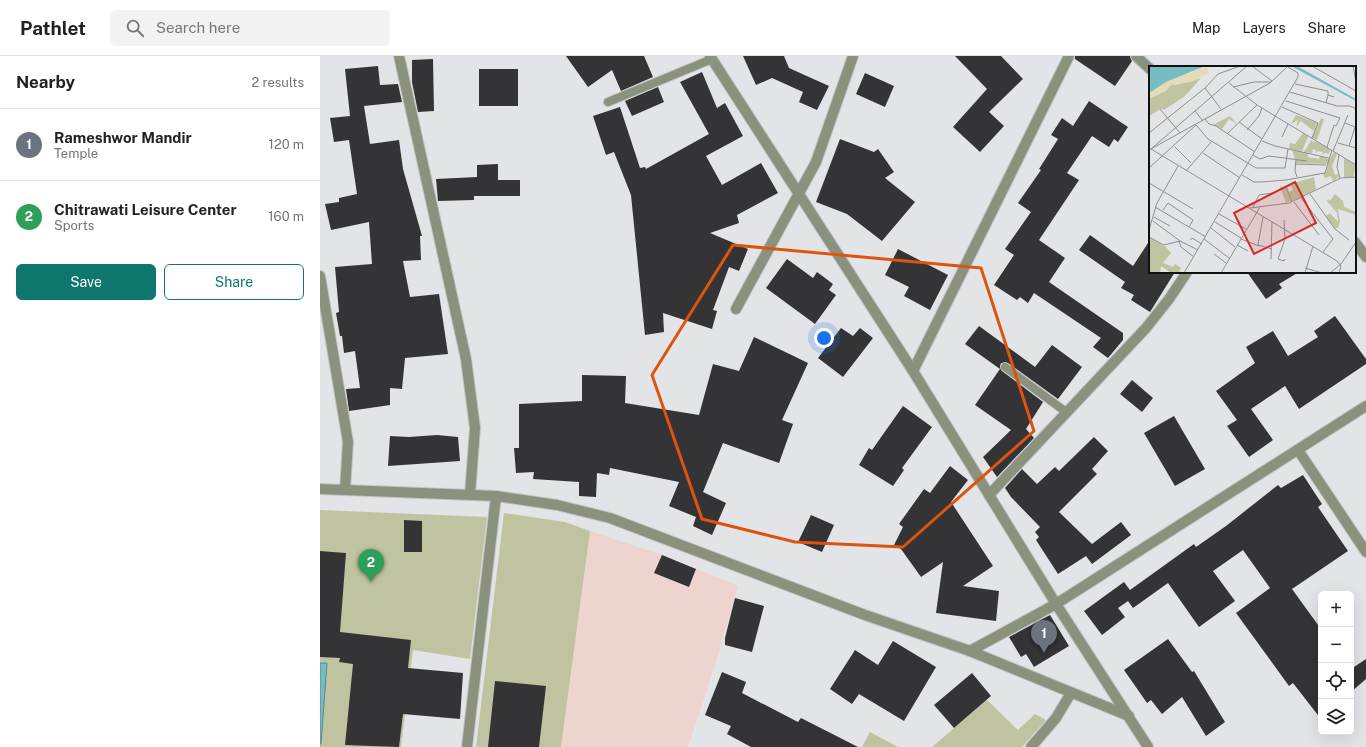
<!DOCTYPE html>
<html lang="en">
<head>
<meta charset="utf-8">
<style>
	:root { --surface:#fff; --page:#f2f2f2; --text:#202124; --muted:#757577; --line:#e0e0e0; --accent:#0f766e }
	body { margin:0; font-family:"Public Sans",sans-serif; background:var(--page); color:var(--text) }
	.controls { position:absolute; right:12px; bottom:12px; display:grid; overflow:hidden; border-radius:6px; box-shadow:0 4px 16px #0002 }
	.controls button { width:36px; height:36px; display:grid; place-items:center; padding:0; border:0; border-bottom:1px solid var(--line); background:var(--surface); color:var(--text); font:20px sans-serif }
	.you { position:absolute; left:504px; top:282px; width:14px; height:14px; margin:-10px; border:3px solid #fff; border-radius:50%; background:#1a73e8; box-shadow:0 0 0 6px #1a73e833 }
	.badge { display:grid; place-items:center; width:26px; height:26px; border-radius:50%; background:var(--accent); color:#fff; font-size:13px; font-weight:700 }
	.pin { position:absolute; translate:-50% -33px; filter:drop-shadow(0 1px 2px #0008) }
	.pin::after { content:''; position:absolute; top:21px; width:14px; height:12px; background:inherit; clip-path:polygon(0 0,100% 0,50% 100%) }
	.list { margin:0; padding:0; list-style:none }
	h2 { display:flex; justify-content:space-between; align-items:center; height:52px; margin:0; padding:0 16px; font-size:17px }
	h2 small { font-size:13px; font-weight:400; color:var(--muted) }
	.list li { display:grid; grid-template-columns:26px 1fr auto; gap:12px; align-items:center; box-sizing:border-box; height:72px; padding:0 16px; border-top:1px solid var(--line) }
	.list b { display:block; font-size:15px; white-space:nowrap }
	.list p { margin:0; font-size:13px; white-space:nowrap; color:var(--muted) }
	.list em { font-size:13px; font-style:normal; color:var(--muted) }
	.actions { display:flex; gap:8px; padding:12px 16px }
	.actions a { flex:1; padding:9px 0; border:1px solid var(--accent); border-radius:6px; text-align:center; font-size:14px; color:var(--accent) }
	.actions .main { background:var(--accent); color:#fff }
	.icon { flex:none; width:22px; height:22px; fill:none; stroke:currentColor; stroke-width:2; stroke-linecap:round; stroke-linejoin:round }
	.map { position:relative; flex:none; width:1046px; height:691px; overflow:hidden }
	header { display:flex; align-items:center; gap:24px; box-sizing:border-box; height:56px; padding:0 20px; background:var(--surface); border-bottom:1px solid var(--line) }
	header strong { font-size:19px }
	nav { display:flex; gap:22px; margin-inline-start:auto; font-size:14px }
	.search { width:280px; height:36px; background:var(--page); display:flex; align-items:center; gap:10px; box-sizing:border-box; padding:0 14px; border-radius:6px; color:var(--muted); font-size:15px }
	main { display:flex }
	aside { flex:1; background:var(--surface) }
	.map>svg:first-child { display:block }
	.industrial { fill:#eed4ce }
	.green { fill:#c0c39f }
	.water { fill:#77bbc3; stroke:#58888e }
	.building { fill:#343437 }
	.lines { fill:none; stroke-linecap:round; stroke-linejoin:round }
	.lane-casing { stroke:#c1c2c5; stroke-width:10 }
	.street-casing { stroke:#c1c2c5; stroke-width:12 }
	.lane { stroke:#8a917c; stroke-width:8 }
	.street { stroke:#8a917c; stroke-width:10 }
	.marked { fill:none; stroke:#dd550c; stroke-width:3; stroke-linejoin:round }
	.inset-road { fill:none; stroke:#8f8f91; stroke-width:1 }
	.view { fill:#d62828; fill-opacity:0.15; stroke:#d62828; stroke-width:2 }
	.inset-edge { fill:none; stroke:#101011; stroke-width:2 }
</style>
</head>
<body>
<header>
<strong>Pathlet</strong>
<div class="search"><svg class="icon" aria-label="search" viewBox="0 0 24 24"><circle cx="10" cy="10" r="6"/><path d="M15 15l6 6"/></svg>Search here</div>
<nav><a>Map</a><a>Layers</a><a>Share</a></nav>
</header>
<main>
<aside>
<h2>Nearby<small>2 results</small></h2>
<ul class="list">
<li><span class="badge" style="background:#6b7280">1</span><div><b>Rameshwor Mandir</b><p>Temple</p></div><em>120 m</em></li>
<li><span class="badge" style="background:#2e9e5b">2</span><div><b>Chitrawati Leisure Center</b><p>Sports</p></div><em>160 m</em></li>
</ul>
<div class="actions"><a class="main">Save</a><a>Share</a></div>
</aside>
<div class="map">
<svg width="1046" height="691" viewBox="0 0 1046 691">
	<rect width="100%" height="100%" fill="#e3e4e7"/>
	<polygon class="industrial" points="270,475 342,499 418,530 396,606 368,691 241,691"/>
	<g class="green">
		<polygon points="0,454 167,461 150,603 93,594 81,691 0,691"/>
		<polygon points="184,457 245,466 270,475 241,691 156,691"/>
		<polygon points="667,644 698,674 715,658 726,664 702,691 612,691"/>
		<polygon points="550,676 578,691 542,691"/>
	</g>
	<polygon class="water" points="0,607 7,607 1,688 0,688"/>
	<g class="building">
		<polygon points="246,0 324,0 333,21 301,35 292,14 268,31"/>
		<polygon points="423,0 464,0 469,12 509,30 497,54 479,46 483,36 452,22 436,29"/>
		<polygon points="635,0 681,0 703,23 669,56 684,70 660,96 633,71 667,33"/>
		<polygon points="755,0 810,0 812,5 795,30 755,3"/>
		<polygon points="113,3 114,55 98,56 92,26 92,4"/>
		<polygon points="58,10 60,29 78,28 82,46 44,50 50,88 79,84 83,113 102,180 100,180 101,204 83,205 90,241 119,238 128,298 85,302 82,333 70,332 70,349 29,355 26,333 40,332 35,295 24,297 22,280 20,280 16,257 19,256 15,211 52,208 49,166 11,174 5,148 19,146 19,142 37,138 29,84 14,86 10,62 30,60 25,13"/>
		<rect x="159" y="13" width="39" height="37"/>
		<polygon points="382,16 397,52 405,47 423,80 386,100 402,129 441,107 458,137 417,159 419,167 390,177 428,193 419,215 409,211 393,254 397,255 392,273 343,257 344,276 325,279 311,139 294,96 286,99 273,60 300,51 320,112 325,111 326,113 389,78 360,26"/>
		<polygon points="545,17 574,30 565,51 536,38"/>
		<polygon points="338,31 344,46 312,60 305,45"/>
		<polygon points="769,45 808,71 798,86 794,83 789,91 772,80 747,117 759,124 719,184 745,202 729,226 803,277 803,284 788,302 773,291 781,282 714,237 708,247 700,241 697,244 674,229 694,199 685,193 711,156 698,147 721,114 719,113 738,83 731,79 742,62 753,70"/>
		<polygon points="520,83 554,96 558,93 574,116 565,122 595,146 562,185 527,158 496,146"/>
		<polygon points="178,108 178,124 200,124 200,140 154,140 154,144 118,145 116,123 157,121 157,109"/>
		<polygon points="770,179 813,210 830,184 830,216 855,216 830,256 811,244 814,239 801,232 805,226 759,194"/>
		<polygon points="578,193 628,219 610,254 584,240 589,231 565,219"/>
		<polygon points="467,203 493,222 497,216 513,228 509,234 516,239 495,268 446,232"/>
		<polygon points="927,216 979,216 959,228 962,232 946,243"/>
		<polygon points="1015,260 1046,303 1046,308 979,353 965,330 931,353 953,384 929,401 907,370 917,364 896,335 935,307 926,291 953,275 968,300 998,281 994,275"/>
		<polygon points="659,270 715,311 732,289 762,311 738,343 688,307 681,307 680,311 682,315 723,346 706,373 714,382 677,421 663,401 691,374 655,349 680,313 645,288"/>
		<polygon points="521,272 533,280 540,272 553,282 523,321 498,302"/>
		<polygon points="434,281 488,307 462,364 473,368 459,407 403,387 383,436 406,447 392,479 373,470 376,461 349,450 359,426 290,412 289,419 277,417 276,441 259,440 259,426 213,423 214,416 196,417 194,392 199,392 199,348 262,345 262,319 306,320 305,347 379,359 393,308 419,315"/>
		<polygon points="812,324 833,342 822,356 800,338"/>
		<polygon points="583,350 612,371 582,412 584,414 573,430 539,409 549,392 552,394"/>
		<polygon points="854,360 885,413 855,430 824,377"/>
		<polygon points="117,379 138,381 140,405 68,410 70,380 89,381"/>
		<polygon points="774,381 788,395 772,413 777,418 739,456 772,488 801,466 811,479 772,508 766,500 738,518 716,484 719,481 715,476 720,471 691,441 685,432 702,413 717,428 735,411 739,415"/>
		<polygon points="630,410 648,424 631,446 673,510 643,530 679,535 676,565 616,557 623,506 601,521 581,493 574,489 583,471 579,468 604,433 610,437"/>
		<polygon points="983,419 1002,448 998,451 1028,495 972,533 1001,573 1001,663 973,627 969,630 916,557 950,532 923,494 893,515 915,545 879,571 848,527 813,552 808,545 798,552 805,561 782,579 764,555 804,526 810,534 874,488 876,491 906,470 958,429 961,432"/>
		<polygon points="491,459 514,469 502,496 478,486"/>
		<polygon points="84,464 102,465 102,496 84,496"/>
		<polygon points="0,495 26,497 20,576 91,584 88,612 143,617 140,663 83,658 79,691 25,689 33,608 19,606 20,602 0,601"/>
		<polygon points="342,499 376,513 369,531 334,517"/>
		<polygon points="415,542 444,550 432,596 405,589 405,582"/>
		<polygon points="730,559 749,590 714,611 706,598 701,601 689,581"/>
		<polygon points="848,583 872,616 874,615 905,666 886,680 862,641 842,658 831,644 827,647 804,614"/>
		<polygon points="573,585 616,611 584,665 539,638 532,648 510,633 535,594 558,609"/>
		<polygon points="1046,603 1046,623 1031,636 1031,613"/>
		<polygon points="402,616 426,626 422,637 478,666 481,662 538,691 431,691 407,678 411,670 385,659"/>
		<polygon points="652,617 671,640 634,672 614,649"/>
		<polygon points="175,625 226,630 219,691 168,691"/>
	</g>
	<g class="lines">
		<g class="lane-casing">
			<g id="lane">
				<polyline points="288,46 392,3"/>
				<polyline points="685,311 746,356"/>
			</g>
		</g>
		<g class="street-casing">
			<g id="street">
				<polyline points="79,0 146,303 155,372 150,438"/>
				<polyline points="390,0 593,315 736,548 828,691"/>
				<polyline points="816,0 830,13"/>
				<polyline points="1035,186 1046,201"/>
				<polyline points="0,220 28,386 25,434"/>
				<polyline points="416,253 496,106 533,0"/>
				<polyline points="593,315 749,0"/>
				<polyline points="978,394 1046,496"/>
				<polyline points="0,433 176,440 237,449 290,462 545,559 650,595 809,660"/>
				<polyline points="669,439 826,272 849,243 867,216"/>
				<polyline points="650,595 736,548 1046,350"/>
				<polyline points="147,691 176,440"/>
				<polyline points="711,691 736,662 751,637"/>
			</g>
		</g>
		<use href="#lane" class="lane"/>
		<use href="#street" class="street"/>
	</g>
	<path class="marked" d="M 413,189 L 661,212 L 714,375 L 583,491 L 475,486 L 382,463 L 332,319 Z"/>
	<g transform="translate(829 10)">
		<rect width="207" height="207" fill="#e3e4e7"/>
		<path d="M 52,12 L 36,30 L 15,44 L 12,43 L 0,50 L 0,33 L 23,18 L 26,19 ZM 147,49 L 168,57 L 165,65 L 152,55 L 147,61 L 149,54 L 142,58 ZM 81,50 L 88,58 L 80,53 L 73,63 L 64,59 ZM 172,52 L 175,53 L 168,74 L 163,72 ZM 154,67 L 159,71 L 153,85 L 140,83 L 141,77 L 146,78 ZM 163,73 L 163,76 L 166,75 L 181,83 L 180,88 L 176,87 L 173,89 L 174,86 L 169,85 L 166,88 L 167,84 L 164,83 L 163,87 L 155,86 ZM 143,84 L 159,87 L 159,91 L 170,93 L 171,90 L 180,93 L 185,86 L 188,88 L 183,100 L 186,109 L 189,108 L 190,111 L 184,115 L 182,110 L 176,112 L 174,108 L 177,106 L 179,98 L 147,97 ZM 195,92 L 207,99 L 204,111 L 195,111 ZM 165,111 L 167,124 L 143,135 L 140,126 L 144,124 L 141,118 ZM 137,120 L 142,135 L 137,137 L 131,121 ZM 186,128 L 194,135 L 195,141 L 207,146 L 207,149 L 189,143 L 191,155 L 189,162 L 186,162 L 177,150 L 181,147 L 189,156 L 188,147 L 178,135 L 179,133 L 181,135 ZM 0,171 L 17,181 L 22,187 L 14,197 L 24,201 L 26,198 L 32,202 L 30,205 L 34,207 L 22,207 L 12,200 L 11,207 L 0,207 Z" fill="#c0c39f"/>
		<path d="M 58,0 L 60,7 L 42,16 L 23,18 L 17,25 L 0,33 L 0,27 L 10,19 Z" fill="#e5dbb6"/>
		<path d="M 0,0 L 56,0 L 17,16 L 0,27 ZM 148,0 L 207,33 L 207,35 L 144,1 Z" fill="#77bbc3"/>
		<path class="inset-road" d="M 98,0 L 2,83 L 188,195 L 192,200 L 190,207M 103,0 L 123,15M 163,0 L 207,25M 204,0 L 207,16M 80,17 L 108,39 L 207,99M 146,18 L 179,25 L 179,29M 84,21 L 105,16 L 122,16M 56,22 L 72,43M 141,26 L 188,40 L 201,40 L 207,43M 137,35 L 191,52 L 187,60 L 185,59 L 178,81M 177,37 L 179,29 L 185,31M 133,41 L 169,57 L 163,72M 11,43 L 31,67M 46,45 L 54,55M 56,53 L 60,58 L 67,60 L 106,86M 90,56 L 113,73M 196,57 L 206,61 L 200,80M 98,64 L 110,50 L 113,42M 0,67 L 56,22 L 69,8 L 91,0M 78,68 L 108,39M 133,71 L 139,58M 113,75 L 126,80 L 180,92M 189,77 L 207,82M 26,81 L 42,97M 0,84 L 121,17 L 139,0M 184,85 L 199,49M 54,87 L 91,112M 190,88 L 188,101 L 191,112M 104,89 L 111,93 L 120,90 L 158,95M 147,93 L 146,105 L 148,111M 146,98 L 177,99M 0,102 L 47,59 L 59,73 L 107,102 L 136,102 L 139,83M 37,105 L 63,75M 93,109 L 105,116 L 112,116 L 137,114 L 176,107 L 183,84M 0,117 L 44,143M 137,120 L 143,136M 161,128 L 186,163 L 200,174M 152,132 L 184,173 L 174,186M 145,136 L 170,169M 6,141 L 57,171M 104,141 L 110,129 L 124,127M 101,142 L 140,137 L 192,112 L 207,111M 14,144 L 19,137 L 44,154 L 40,161M 70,148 L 97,163M 5,151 L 21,160M 114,151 L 109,179 L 123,183M 135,154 L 136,173 L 129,193 L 135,195 L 136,193M 4,155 L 31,175 L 49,184M 66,156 L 92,172M 62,162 L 86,181M 0,164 L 8,137 L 29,100M 0,171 L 15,179 L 31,175M 55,173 L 80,192M 92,173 L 110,180M 41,174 L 43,172 L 53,178M 30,175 L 32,181 L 45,191M 88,179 L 99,185M 65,188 L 77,197M 122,193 L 123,156M 156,202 L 173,207M 35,207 L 149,11 L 149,7 L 139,1M 72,207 L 111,141M 156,207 L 164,180M 181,207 L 192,198 L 207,176"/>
		<path class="view" d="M 146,116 L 167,157 L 105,188 L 85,147 Z"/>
		<rect width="207" height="207" class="inset-edge"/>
	</g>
</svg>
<div class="controls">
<button>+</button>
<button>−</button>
<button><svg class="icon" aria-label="locate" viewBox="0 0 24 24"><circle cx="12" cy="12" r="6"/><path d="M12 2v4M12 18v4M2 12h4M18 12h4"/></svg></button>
<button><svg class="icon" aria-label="layers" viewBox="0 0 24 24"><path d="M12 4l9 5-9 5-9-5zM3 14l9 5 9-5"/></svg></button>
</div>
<div class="you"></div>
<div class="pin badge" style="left:724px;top:597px;background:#6b7280">1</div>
<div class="pin badge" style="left:51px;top:526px;background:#2e9e5b">2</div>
</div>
</main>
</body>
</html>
